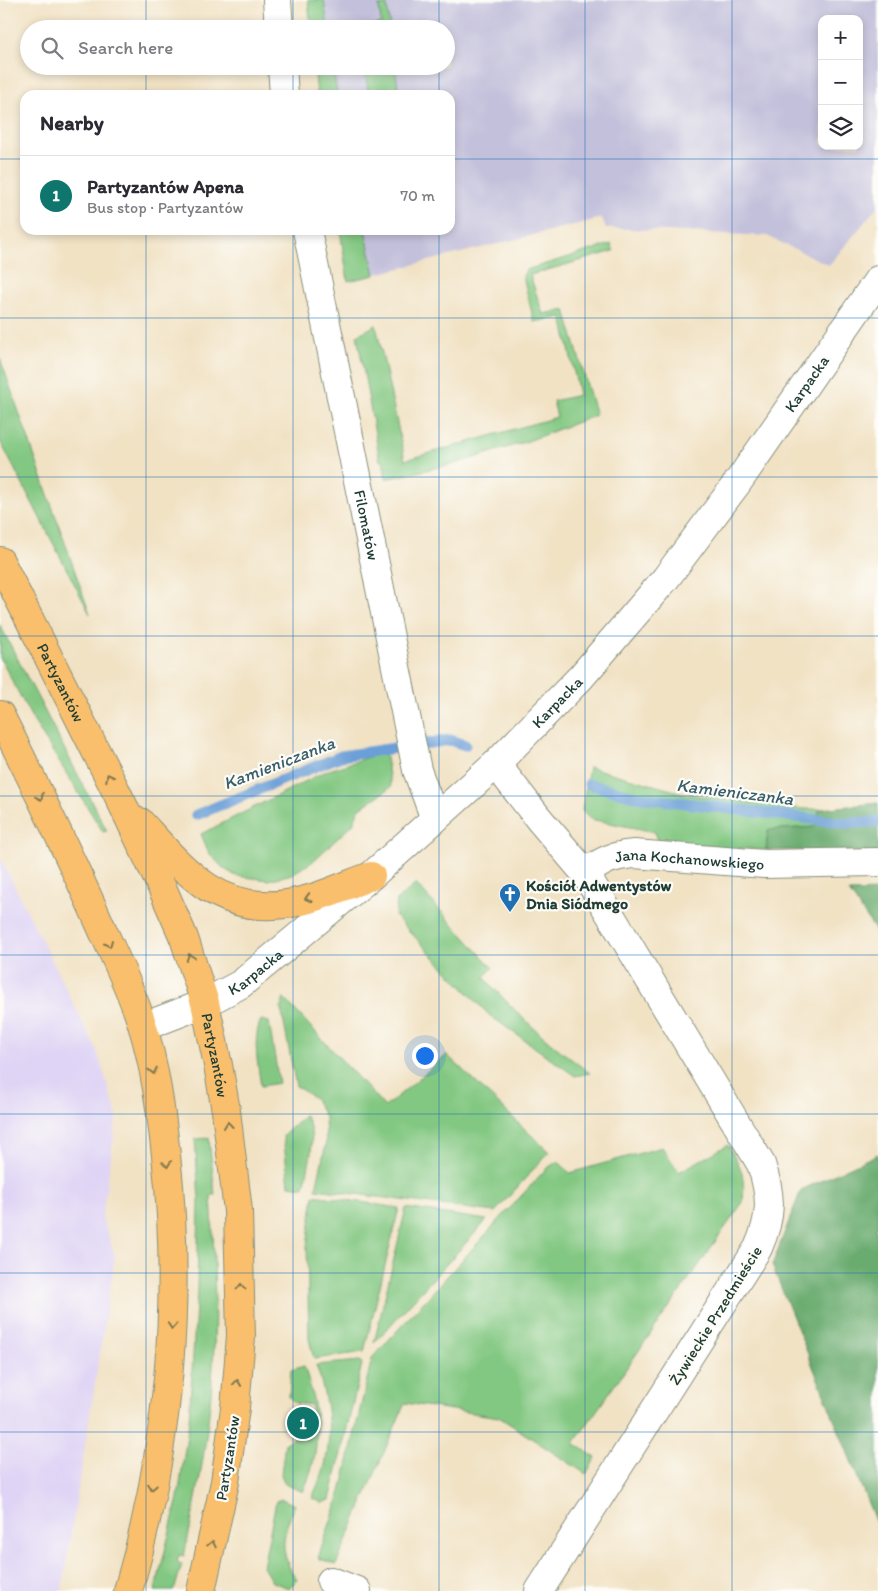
<!DOCTYPE html>
<html lang="en">
<head>
<meta charset="utf-8">
<style>
	:root { --surface:#fff; --page:#f2f2f3; --text:#2b2b33; --muted:#7c7c81; --line:#e1e1e2; --accent:#0f766e }
	body { margin:0; font-family:Itim,sans-serif; background:var(--page); color:var(--text) }
	.controls { position:absolute; right:15px; top:15px; display:grid; overflow:hidden; border-radius:10px; box-shadow:0 2px 8px #0003 }
	.controls button { width:45px; height:45px; display:grid; place-items:center; padding:0; border:0; border-bottom:1px solid var(--line); background:var(--surface); color:var(--text); font:25px sans-serif }
	.you { position:absolute; left:424px; top:1055px; width:18px; height:18px; margin:-12px; border:4px solid #fff; border-radius:50%; background:#1a73e8; box-shadow:0 0 0 8px #1a73e833 }
	.badge { display:grid; place-items:center; width:32px; height:32px; border-radius:50%; background:var(--accent); color:#fff; font-size:16px; font-weight:700 }
	.pin { position:absolute; translate:-50% -50%; border:2px solid #fff; box-shadow:0 1px 5px #0006 }
	.list { margin:0; padding:0; list-style:none }
	h2 { display:flex; justify-content:space-between; align-items:center; height:65px; margin:0; padding:0 20px; font-size:21px }
	h2 small { font-size:16px; font-weight:400; color:var(--muted) }
	.list li { display:grid; grid-template-columns:32px 1fr auto; gap:15px; align-items:center; box-sizing:border-box; height:80px; padding:0 20px; border-top:1px solid var(--line) }
	.list b { display:block; font-size:19px; white-space:nowrap }
	.list p { margin:0; font-size:16px; white-space:nowrap; color:var(--muted) }
	.list em { font-size:16px; font-style:normal; color:var(--muted) }
	.icon { flex:none; width:28px; height:28px; fill:none; stroke:currentColor; stroke-width:2; stroke-linecap:round; stroke-linejoin:round }
	.map { position:relative; flex:none; width:878px; height:1591px; overflow:hidden }
	.search { position:absolute; background:var(--surface); box-shadow:0 2px 8px #0003; left:20px; top:20px; width:435px; height:55px; display:flex; align-items:center; gap:12px; box-sizing:border-box; padding:0 18px; border-radius:28px; color:var(--muted); font-size:19px }
	.panel { position:absolute; background:var(--surface); box-shadow:0 2px 8px #0003; left:20px; top:90px; width:435px; height:145px; border-radius:15px }
	.map>svg:first-child { display:block }
	.built { fill:#dfd4f5 }
	.industrial { fill:#c3c0db; fill-rule:evenodd }
	.green { fill:#83c882; stroke:#51825b }
	.forest { fill:#6aac70; stroke:#447452 }
	.lines { fill:none; stroke-linecap:round; stroke-linejoin:round }
	.stream { stroke:#6a9fd7; stroke-width:11 }
	.minor-casing { stroke:#88907c; stroke-width:30 }
	.major-casing { stroke:#88907c; stroke-width:30 }
	.minor { stroke:#fff; stroke-width:28 }
	.major { stroke:#f9bf6d; stroke-width:28 }
	.oneway { stroke:#81784e }
	.grid { fill:none; stroke:#1f6fb2; stroke-width:1; stroke-opacity:0.55 }
	.labels { text-anchor:middle; stroke-width:4.5; stroke-linejoin:round; paint-order:stroke }
	.street-label { font-size:16px; fill:#1f3d34; stroke:#fdfcf7 }
	.poi-label { font-size:16px; font-weight:bold; fill:#1f3d34; stroke:#fdfcf7; text-anchor:start }
	.water-label { font-size:18px; font-style:italic; fill:#395f6d; stroke:#fdfcf7 }
</style>
</head>
<body>
<div class="map">
<svg width="878" height="1591" viewBox="0 0 878 1591">
	<rect width="100%" height="100%" fill="#fdfcf7"/>
	<filter id="ink" filterUnits="userSpaceOnUse"><feTurbulence type="fractalNoise" baseFrequency=".02" numOctaves="2"/><feDisplacementMap in="SourceGraphic" scale="10" xChannelSelector="R" yChannelSelector="G"/><feConvolveMatrix kernelMatrix="1 2 1 2 8 2 1 2 1" color-interpolation-filters="sRGB"/></filter>
	<filter id="wash" filterUnits="userSpaceOnUse"><feTurbulence type="fractalNoise" baseFrequency=".0096" numOctaves="4" result="noise"/><feDisplacementMap in="SourceGraphic" scale="20" xChannelSelector="R" yChannelSelector="G"/><feGaussianBlur stdDeviation="1.12" result="paint"/><feColorMatrix in="noise" values="0 0 0 0 0 0 0 0 0 0 0 0 0 0 0 0 0 1.4 0 .05"/><feComposite in="paint" operator="in"/></filter>
	<g filter="url(#wash)">
		<rect width="100%" height="100%" fill="#f1e2c4"/>
		<polygon class="built" points="0,857 97,1051 117,1115 102,1217 115,1256 62,1591 0,1591"/>
		<path class="industrial" d="M 308,0 L 878,0 L 878,206 L 829,265 L 767,236 L 606,228 L 602,218 L 348,281 L 340,230 L 450,230 L 450,95 L 317,95 L 314,66 L 446,66 L 446,29 L 311,29 ZM 822,19 L 859,19 L 859,146 L 822,146 Z"/>
		<g class="green">
			<polygon points="308,0 324,0 328,29 311,29"/>
			<polygon points="387,5 390,29 359,29 359,27 381,23 379,6"/>
			<polygon points="314,66 333,66 337,95 317,95"/>
			<polygon points="364,66 395,66 399,95 369,95"/>
			<polygon points="340,230 365,230 375,275 348,281"/>
			<polygon points="611,244 614,251 530,275 543,314 565,310 596,415 528,441 458,463 386,479 383,460 380,461 357,335 376,325 405,460 557,417 553,401 579,395 562,317 534,322 523,276 526,270"/>
			<polygon points="0,358 90,614 0,441"/>
			<polygon points="0,625 107,831 103,832 33,720 0,658"/>
			<polygon points="385,752 391,787 359,809 353,824 312,862 292,874 269,880 236,876 223,868 209,853 201,834 326,771"/>
			<polygon points="589,767 686,794 804,809 820,809 815,827 768,830 766,850 683,845 658,841 655,832 590,819 582,810"/>
			<path d="M 416,884 L 493,968 L 484,977 C 515,1013 551,1045 590,1073 L 575,1076 L 489,1015 L 395,916 L 397,900 Z"/>
			<polygon points="284,998 385,1107 447,1055 549,1152 495,1212 316,1189 326,1143 325,1117 314,1098 296,1086 281,1008"/>
			<path d="M 261,1020 L 269,1022 L 279,1083 L 261,1086 C 258,1065 252,1039 261,1020 Z"/>
			<path d="M 305,1115 C 318,1137 309,1164 304,1187 L 289,1185 L 283,1136 Z"/>
			<path d="M 209,1138 L 215,1195 L 211,1195 C 215,1262 217,1328 211,1394 C 206,1449 196,1503 184,1556 L 179,1555 L 177,1562 L 182,1564 L 174,1591 L 155,1591 L 178,1498 L 189,1421 L 197,1289 L 199,1200 L 195,1139 Z"/>
			<path d="M 728,1145 C 742,1169 745,1174 743,1202 L 574,1443 L 596,1458 L 586,1474 L 499,1417 L 405,1403 L 336,1565 L 318,1558 L 341,1492 L 372,1358 L 546,1169 L 558,1161 L 570,1173 L 662,1147 L 679,1172 Z"/>
			<polygon points="314,1195 399,1208 364,1352 314,1359 309,1339 307,1246"/>
			<polygon points="406,1208 487,1220 374,1343"/>
			<path d="M 360,1361 L 362,1364 L 330,1500 L 322,1503 L 312,1498 C 316,1488 322,1477 325,1465 C 333,1431 327,1398 316,1365 Z"/>
			<path d="M 304,1366 C 319,1411 323,1448 303,1492 L 285,1484 L 281,1475 L 285,1443 L 293,1438 L 308,1439 L 312,1405 L 295,1403 L 289,1397 L 291,1370 Z"/>
			<path d="M 282,1499 L 295,1505 C 282,1534 278,1553 297,1580 L 289,1588 L 272,1582 L 263,1567 L 276,1501 Z"/>
		</g>
		<g class="forest">
			<polygon points="878,803 878,852 766,850 768,830 815,827 820,809"/>
			<polygon points="878,891 878,934 849,892"/>
			<polygon points="878,1154 878,1226 875,1228 878,1237 878,1528 772,1265 801,1190"/>
		</g>
		<g class="lines">
			<g class="stream">
				<polyline points="589,784 637,797 844,823 878,822"/>
				<polyline points="196,815 341,756 450,740 465,745"/>
			</g>
		</g>
	</g>
	<g filter="url(#ink)">
		<g class="lines">
			<g class="minor-casing">
				<g id="minor">
					<polyline points="277,0 279,29"/>
					<polyline points="282,66 284,95"/>
					<path id="s1" d="M 307,230 L 417,770 L 435,819"/>
					<path d="M 496,764 L 539,819 L 585,873 L 761,1164 C 772,1197 772,1216 758,1248 L 539,1591"/>
					<path id="s2" d="M 585,873 C 604,860 611,856 634,854 L 764,864 L 878,862"/>
					<path id="s3" d="M 143,1027 L 205,1003 L 241,984 L 371,876 L 496,764 L 581,677 L 666,578 L 738,482 L 878,280"/>
					<polyline points="331,1581 357,1591"/>
				</g>
			</g>
			<g class="major-casing">
				<g id="major">
					<path id="s4" d="M 0,561 L 121,801 L 164,892 L 184,938 L 205,1003 L 218,1065 L 226,1111 L 238,1211 L 241,1336 L 235,1408 L 225,1482 L 201,1591"/>
					<path d="M 0,715 C 36,787 71,858 103,931 C 117,961 132,992 142,1024 C 155,1066 161,1111 166,1155 C 182,1300 169,1450 128,1591"/>
					<path d="M 140,822 C 182,868 217,914 286,904 C 315,900 344,886 371,876"/>
				</g>
			</g>
			<use href="#minor" class="minor"/>
			<use href="#major" class="major"/>
		</g>
		<defs><path id="oneway-chevron" d="M-2-3.5L2.5 0L-2 3.5" fill="none" stroke-width="1.6" stroke-linecap="round" stroke-linejoin="round" transform="scale(1.25)"/></defs>
		<g class="oneway">
			<use href="#oneway-chevron" transform="translate(109 777) rotate(-117)"/>
			<use href="#oneway-chevron" transform="translate(40 797) rotate(64)"/>
			<use href="#oneway-chevron" transform="translate(308 898) rotate(164)"/>
			<use href="#oneway-chevron" transform="translate(109 944) rotate(66)"/>
			<use href="#oneway-chevron" transform="translate(190 957) rotate(-108)"/>
			<use href="#oneway-chevron" transform="translate(153 1071) rotate(77)"/>
			<use href="#oneway-chevron" transform="translate(228 1125) rotate(-96)"/>
			<use href="#oneway-chevron" transform="translate(167 1164) rotate(84)"/>
			<use href="#oneway-chevron" transform="translate(241 1287) rotate(-90)"/>
			<use href="#oneway-chevron" transform="translate(172 1326) rotate(94)"/>
			<use href="#oneway-chevron" transform="translate(237 1383) rotate(-85)"/>
			<use href="#oneway-chevron" transform="translate(152 1487) rotate(101)"/>
			<use href="#oneway-chevron" transform="translate(212 1544) rotate(-78)"/>
		</g>
	</g>
	<path class="grid" d="M 146,0 L 146,29M 293,0 L 293,29M 439,0 L 439,29M 585,0 L 585,1591M 732,0 L 732,1591M 146,66 L 146,95M 293,66 L 293,95M 439,66 L 439,95M 0,159 L 25,159M 450,159 L 878,159M 146,230 L 146,1591M 293,230 L 293,1591M 439,230 L 439,1591M 0,318 L 878,318M 0,477 L 878,477M 0,636 L 878,636M 0,796 L 878,796M 0,955 L 878,955M 0,1114 L 878,1114M 0,1273 L 878,1273M 0,1432 L 878,1432"/>
	<defs>
		<g id="church-pin" transform="scale(1.125)"><path d="M0 17L-7.5 6A9.5 9.5 0 1 1 7.5 6Z" fill="#1f6fb2" stroke="#fdfcf7"/><path d="M-1.2-6h2.4v3.5h3.3v2.4h-3.3V6h-2.4V-.1h-3.3v-2.4h3.3Z" fill="#fff"/></g>
	</defs>
	<g fill-rule="evenodd">
		<use href="#church-pin" x="510" y="894"/>
	</g>
	<g class="labels">
		<g class="street-label">
			<text dy="6" stroke="none"><textPath href="#s3" startOffset="936">Karpacka</textPath></text>
			<text dy="6" stroke="none"><textPath href="#s1" startOffset="301">Filomatów</textPath></text>
			<text dy="6" stroke="none"><textPath href="#s4" startOffset="136">Partyzantów</textPath></text>
			<text dy="6" stroke="none"><textPath href="#s3" startOffset="531">Karpacka</textPath></text>
			<text dy="6" stroke="none"><textPath href="#s2" startOffset="109">Jana Kochanowskiego</textPath></text>
			<text dy="6" stroke="none"><textPath href="#s3" startOffset="126">Karpacka</textPath></text>
			<text dy="6" stroke="none"><textPath href="#s4" startOffset="541">Partyzantów</textPath></text>
			<text transform="translate(715 1315) rotate(-58)" y="6">Żywieckie Przedmieście</text>
			<text transform="translate(227 1458) rotate(-81)" y="6">Partyzantów</text>
		</g>
		<g class="poi-label">
			<text x="526" y="891">Kościół Adwentystów<tspan x="526" dy="18">Dnia Siódmego</tspan></text>
		</g>
		<g class="water-label">
			<text transform="translate(279 763) rotate(-21)" y="6">Kamieniczanka</text>
			<text transform="translate(735 792) rotate(7)" y="6">Kamieniczanka</text>
		</g>
	</g>
</svg>
<div class="controls">
<button>+</button>
<button>−</button>
<button><svg class="icon" aria-label="layers" viewBox="0 0 24 24"><path d="M12 4l9 5-9 5-9-5zM3 14l9 5 9-5"/></svg></button>
</div>
<div class="you"></div>
<div class="pin badge" style="left:303px;top:1423px">1</div>
<div class="search"><svg class="icon" aria-label="search" viewBox="0 0 24 24"><circle cx="10" cy="10" r="6"/><path d="M15 15l6 6"/></svg>Search here</div>
<section class="panel">
<h2>Nearby<small></small></h2>
<ul class="list">
<li><span class="badge">1</span><div><b>Partyzantów Apena</b><p>Bus stop · Partyzantów</p></div><em>70 m</em></li>
</ul>
</section>
</div>
</body>
</html>
